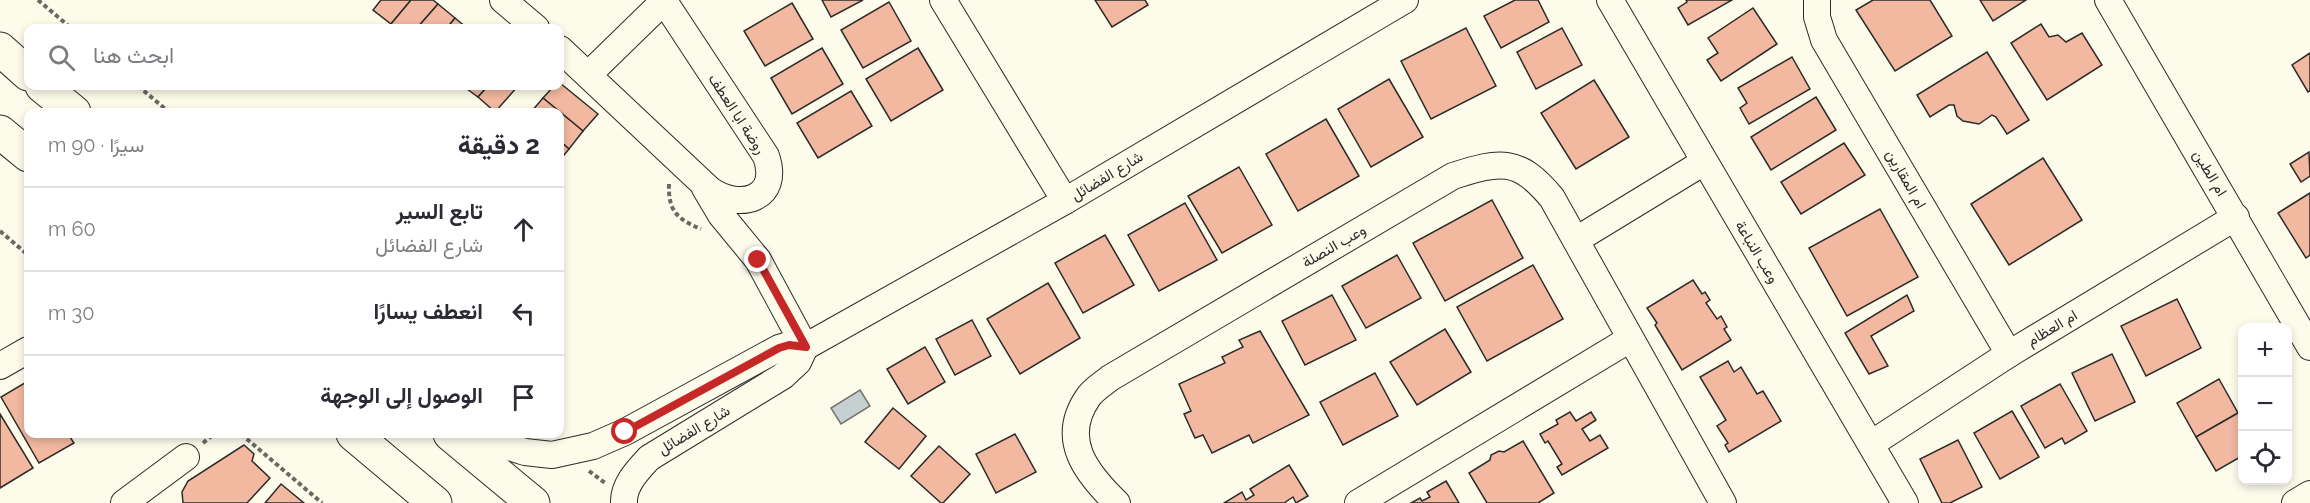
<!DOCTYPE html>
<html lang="ar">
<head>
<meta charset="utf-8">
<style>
	:root { --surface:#fff; --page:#f2f2f3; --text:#2b2b33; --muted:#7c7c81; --line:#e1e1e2 }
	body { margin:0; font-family:Raleway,Vazirmatn,sans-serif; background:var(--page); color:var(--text); direction:rtl }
	.controls { position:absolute; right:18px; bottom:18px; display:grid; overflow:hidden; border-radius:12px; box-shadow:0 3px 9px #0003 }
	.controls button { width:54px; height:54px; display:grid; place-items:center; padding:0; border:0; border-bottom:2px solid var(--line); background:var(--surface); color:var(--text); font:30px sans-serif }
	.stop { position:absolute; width:18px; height:18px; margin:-14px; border:4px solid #c62828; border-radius:50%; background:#fff }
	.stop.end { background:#c62828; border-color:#fff; box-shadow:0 2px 6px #0008 }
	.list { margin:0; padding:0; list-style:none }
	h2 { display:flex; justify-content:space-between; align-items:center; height:78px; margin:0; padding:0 24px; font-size:26px }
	h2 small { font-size:20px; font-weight:400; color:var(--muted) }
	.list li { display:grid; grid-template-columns:39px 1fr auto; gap:18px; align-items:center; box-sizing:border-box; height:84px; padding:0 24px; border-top:2px solid var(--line) }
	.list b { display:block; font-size:22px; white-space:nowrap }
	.list p { margin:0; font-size:20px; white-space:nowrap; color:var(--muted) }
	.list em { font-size:20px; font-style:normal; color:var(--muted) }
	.icon { flex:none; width:33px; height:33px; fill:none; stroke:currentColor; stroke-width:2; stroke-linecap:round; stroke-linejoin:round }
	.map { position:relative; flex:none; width:2310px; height:503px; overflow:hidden; direction:ltr }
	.search { position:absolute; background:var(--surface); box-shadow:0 3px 9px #0003; left:24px; top:24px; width:540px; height:66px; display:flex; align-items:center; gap:15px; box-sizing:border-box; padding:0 21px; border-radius:12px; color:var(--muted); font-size:22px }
	.panel { position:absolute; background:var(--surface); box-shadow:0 3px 9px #0003; left:24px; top:108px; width:540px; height:330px; border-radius:12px; direction:rtl }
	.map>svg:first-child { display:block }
	.water { fill:#c7d0d0; stroke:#74746e; stroke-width:1.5 }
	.building { fill:#f2b8a0; stroke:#2b2b2b; stroke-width:1.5 }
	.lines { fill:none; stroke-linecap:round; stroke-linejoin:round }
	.minor-casing { stroke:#2b2b2b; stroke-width:28 }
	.major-casing { stroke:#2b2b2b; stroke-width:35 }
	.path { stroke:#6a6964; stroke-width:4; stroke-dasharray:4.5 3; stroke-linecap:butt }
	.minor { stroke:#fdfbea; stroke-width:26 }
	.major { stroke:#fdfbea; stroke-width:33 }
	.route { stroke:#c62828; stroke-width:8 }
	.labels { text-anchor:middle; stroke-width:4.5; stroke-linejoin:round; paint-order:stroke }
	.street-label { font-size:15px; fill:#2b2b2b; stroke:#fdfbea }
</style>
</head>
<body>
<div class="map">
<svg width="2310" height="503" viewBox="0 0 2310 503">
	<rect width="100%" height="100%" fill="#fdfbea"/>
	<polygon class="water" points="860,390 870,406 841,424 831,408"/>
	<g class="building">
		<polygon points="381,0 411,0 391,24 373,10"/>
		<polygon points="411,0 433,0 438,4 417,28 396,28 391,24"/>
		<polygon points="822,0 863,0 831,17"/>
		<polygon points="1095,0 1145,0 1148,5 1112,27"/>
		<polygon points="1515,0 1538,0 1549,22 1501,48 1484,16"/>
		<polygon points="1686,0 1732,0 1688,25 1678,8 1687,2"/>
		<polygon points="1873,0 1930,0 1952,36 1895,71 1856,10"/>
		<polygon points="1980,0 2026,0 1993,21"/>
		<polygon points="889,2 911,41 863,68 841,30"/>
		<polygon points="792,3 813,39 765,66 744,31"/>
		<polygon points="438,4 455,18 447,28 417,28"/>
		<polygon points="1753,8 1777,44 1721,81 1707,60 1718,53 1708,38"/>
		<polygon points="455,18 467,28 447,28"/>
		<polygon points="2041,24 2049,37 2058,35 2066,42 2082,33 2102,65 2047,100 2011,43"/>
		<polygon points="1466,28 1496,86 1431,119 1401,61"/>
		<polygon points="1562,28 1582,65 1536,89 1517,52"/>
		<polygon points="822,48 843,84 792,114 771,78"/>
		<polygon points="918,48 943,90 891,121 866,79"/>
		<polygon points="1987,52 2029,120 2007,134 1996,117 1992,115 1979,124 1963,121 1957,116 1954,105 1949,105 1930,117 1917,95"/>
		<polygon points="2310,53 2310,91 2308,92 2292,65"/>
		<polygon points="1792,57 1810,89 1749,124 1740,108 1747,103 1738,88"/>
		<polygon points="1389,79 1423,137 1371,167 1338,109"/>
		<polygon points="1594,80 1629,137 1576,169 1541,113"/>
		<polygon points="560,83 598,114 583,131 543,98 554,86 560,86"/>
		<polygon points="463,86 488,86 478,97"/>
		<polygon points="488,86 518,86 495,112 478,97"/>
		<polygon points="851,91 872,126 818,158 797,123"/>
		<polygon points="1816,97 1836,130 1771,170 1751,137"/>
		<polygon points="543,98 583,131 569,149 560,141 560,112 531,112"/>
		<polygon points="1326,119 1359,176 1298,211 1266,154"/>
		<polygon points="560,141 569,149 560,160"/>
		<polygon points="1844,143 1865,175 1801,214 1781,182"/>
		<polygon points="2309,152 2310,176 2301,182 2290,164"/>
		<polygon points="2043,158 2082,220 2009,265 1971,204"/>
		<polygon points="1239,167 1272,225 1222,253 1188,196"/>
		<polygon points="2310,193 2310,255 2306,258 2278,213"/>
		<polygon points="1492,200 1523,258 1445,301 1413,243"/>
		<polygon points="1185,203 1217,260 1159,291 1128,235"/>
		<polygon points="1880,209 1918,277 1847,316 1809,248"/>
		<polygon points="1105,235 1134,285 1083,313 1055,263"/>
		<polygon points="1397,255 1421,298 1366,328 1342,286"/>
		<polygon points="1533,265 1563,319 1487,361 1457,307"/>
		<polygon points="1693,280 1702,294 1705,292 1710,300 1706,303 1717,319 1721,316 1727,327 1724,329 1731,340 1682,370 1655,325 1657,323 1647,308"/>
		<polygon points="1048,283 1080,338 1020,374 987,319"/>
		<polygon points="1332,295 1356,340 1305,365 1282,321"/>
		<polygon points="1907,295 1914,311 1871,336 1888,366 1869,374 1845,333"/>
		<polygon points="2177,299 2201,348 2146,376 2121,326"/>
		<polygon points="972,320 991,356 955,375 936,339"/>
		<polygon points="1445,329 1471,372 1417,405 1390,362"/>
		<polygon points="1260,331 1309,415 1253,443 1249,435 1212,453 1203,435 1195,438 1184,414 1191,411 1179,384 1225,363 1222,357 1243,347 1239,340"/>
		<polygon points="925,347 945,382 908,404 887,369"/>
		<polygon points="2112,354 2135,402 2095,421 2072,373"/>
		<polygon points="1728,361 1734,372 1741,367 1757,394 1763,391 1781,421 1729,452 1725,445 1728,443 1717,426 1726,420 1700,377"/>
		<polygon points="1375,373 1398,416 1343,445 1320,402"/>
		<polygon points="2219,379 2238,413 2196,437 2177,403"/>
		<polygon points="28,381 28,434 68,434 74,443 39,463 1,397"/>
		<polygon points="2060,384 2087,431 2065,444 2062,438 2045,448 2021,406"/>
		<polygon points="893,408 926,436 899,469 865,442"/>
		<polygon points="2012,411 2039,457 2000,479 1974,433"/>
		<polygon points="1570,412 1576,421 1591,412 1596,420 1582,429 1590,441 1600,435 1608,448 1562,475 1557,467 1562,464 1548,441 1545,443 1540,434 1558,424 1556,420"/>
		<polygon points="2238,413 2242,420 2242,456 2216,471 2196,437"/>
		<polygon points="0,414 33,468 0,488"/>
		<polygon points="1015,434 1036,472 996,493 976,454"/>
		<polygon points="1958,440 1982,487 1950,503 1942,503 1920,459"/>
		<polygon points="1523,441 1554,493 1538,503 1487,503 1469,473 1490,460 1491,455 1499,451 1504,452"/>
		<polygon points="244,445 254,454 252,461 270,478 247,503 183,503 182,492 188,481"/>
		<polygon points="939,446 970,474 943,503 941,503 911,476"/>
		<polygon points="1289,465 1308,496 1296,503 1293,497 1284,503 1224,503 1242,492 1246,500 1254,495 1250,489"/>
		<polygon points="1446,481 1459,503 1411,503 1420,498 1422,501 1430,497 1427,492"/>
		<polygon points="281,484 304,503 265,503"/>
	</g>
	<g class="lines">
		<g class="minor-casing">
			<g id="minor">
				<polyline points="503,0 536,28"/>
				<polyline points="943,0 1065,201"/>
				<polyline points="1610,0 1905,503"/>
				<polyline points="1817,0 1817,17 1824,40 2009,354"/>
				<polyline points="2108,0 2310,347"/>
				<path d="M 560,49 L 710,190 C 740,211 781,199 766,156 L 664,1"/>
				<polyline points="589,74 665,0"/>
				<polyline points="705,188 721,215 758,260 805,347"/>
				<polyline points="1576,240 1704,162"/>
				<polyline points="0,366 28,350"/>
				<polyline points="467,434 525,452 552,455 593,446 625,432 779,348 789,345 805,347 1065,201 1405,0"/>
				<polyline points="1871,444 2009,354 2236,217"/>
				<polyline points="124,503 186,457"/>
				<path d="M 624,503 C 623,485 638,470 649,458 L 783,376 L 798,362 L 805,347"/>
				<path d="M 1117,503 C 1087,474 1058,439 1089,396 C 1094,389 1104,383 1110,378 L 1453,176 C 1500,161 1518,157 1552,198 L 1723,503"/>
				<polyline points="1358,503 1630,339"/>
				<polyline points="2295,503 2310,494"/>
			</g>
		</g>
		<g class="major-casing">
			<g id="major">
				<polyline points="0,49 28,74"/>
				<polyline points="42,86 74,112"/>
				<polyline points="0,132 28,155"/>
				<polyline points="353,434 435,503"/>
				<polyline points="450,434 533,503"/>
			</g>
		</g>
		<g class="path">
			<polyline points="38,0 71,28"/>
			<polyline points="138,86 169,112"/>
			<path d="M 669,184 C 668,211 677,219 701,229"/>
			<polyline points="0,231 28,255"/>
			<polyline points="241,434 322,503"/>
			<polyline points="203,443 214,434"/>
			<polyline points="589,471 605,483"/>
		</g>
		<use href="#minor" class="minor"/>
		<use href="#major" class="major"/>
	</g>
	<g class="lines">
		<polyline class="route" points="625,432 779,348 789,345 806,347 758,260"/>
	</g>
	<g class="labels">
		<g class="street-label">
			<text transform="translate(737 114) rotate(57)" y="5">روضة ابا العطف</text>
			<text transform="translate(2210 173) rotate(59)" y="5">ام الطين</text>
			<text transform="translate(1107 176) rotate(-31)" y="5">شارع الفضائل</text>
			<text transform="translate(1906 179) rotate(60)" y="5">ام المقارين</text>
			<text transform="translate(1334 246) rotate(-30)" y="5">وعب النصلة</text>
			<text transform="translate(1757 252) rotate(59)" y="5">وعب النباعة</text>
			<text transform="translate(2052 328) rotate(-31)" y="5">ام العظام</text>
			<text transform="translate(694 430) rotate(-31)" y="5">شارع الفضائل</text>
		</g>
	</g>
</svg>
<div class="controls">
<button>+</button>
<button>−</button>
<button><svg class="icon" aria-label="locate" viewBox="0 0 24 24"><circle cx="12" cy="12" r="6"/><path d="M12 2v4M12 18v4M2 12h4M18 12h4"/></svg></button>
</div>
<div class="stop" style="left:625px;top:432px"></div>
<div class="stop end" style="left:758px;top:260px"></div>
<div class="search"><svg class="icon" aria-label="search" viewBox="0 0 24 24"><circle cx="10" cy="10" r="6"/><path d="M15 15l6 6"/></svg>ابحث هنا</div>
<section class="panel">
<h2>2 دقيقة<small>سيرًا · 90 m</small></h2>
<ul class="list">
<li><svg class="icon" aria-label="ahead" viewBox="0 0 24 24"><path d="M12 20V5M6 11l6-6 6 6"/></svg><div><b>تابع السير</b><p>شارع الفضائل</p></div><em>60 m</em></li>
<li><svg class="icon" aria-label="left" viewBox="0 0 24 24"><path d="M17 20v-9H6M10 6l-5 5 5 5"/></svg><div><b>انعطف يسارًا</b></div><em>30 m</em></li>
<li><svg class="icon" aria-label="arrive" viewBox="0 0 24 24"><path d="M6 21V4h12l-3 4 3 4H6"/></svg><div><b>الوصول إلى الوجهة</b></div></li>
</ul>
</section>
</div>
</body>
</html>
